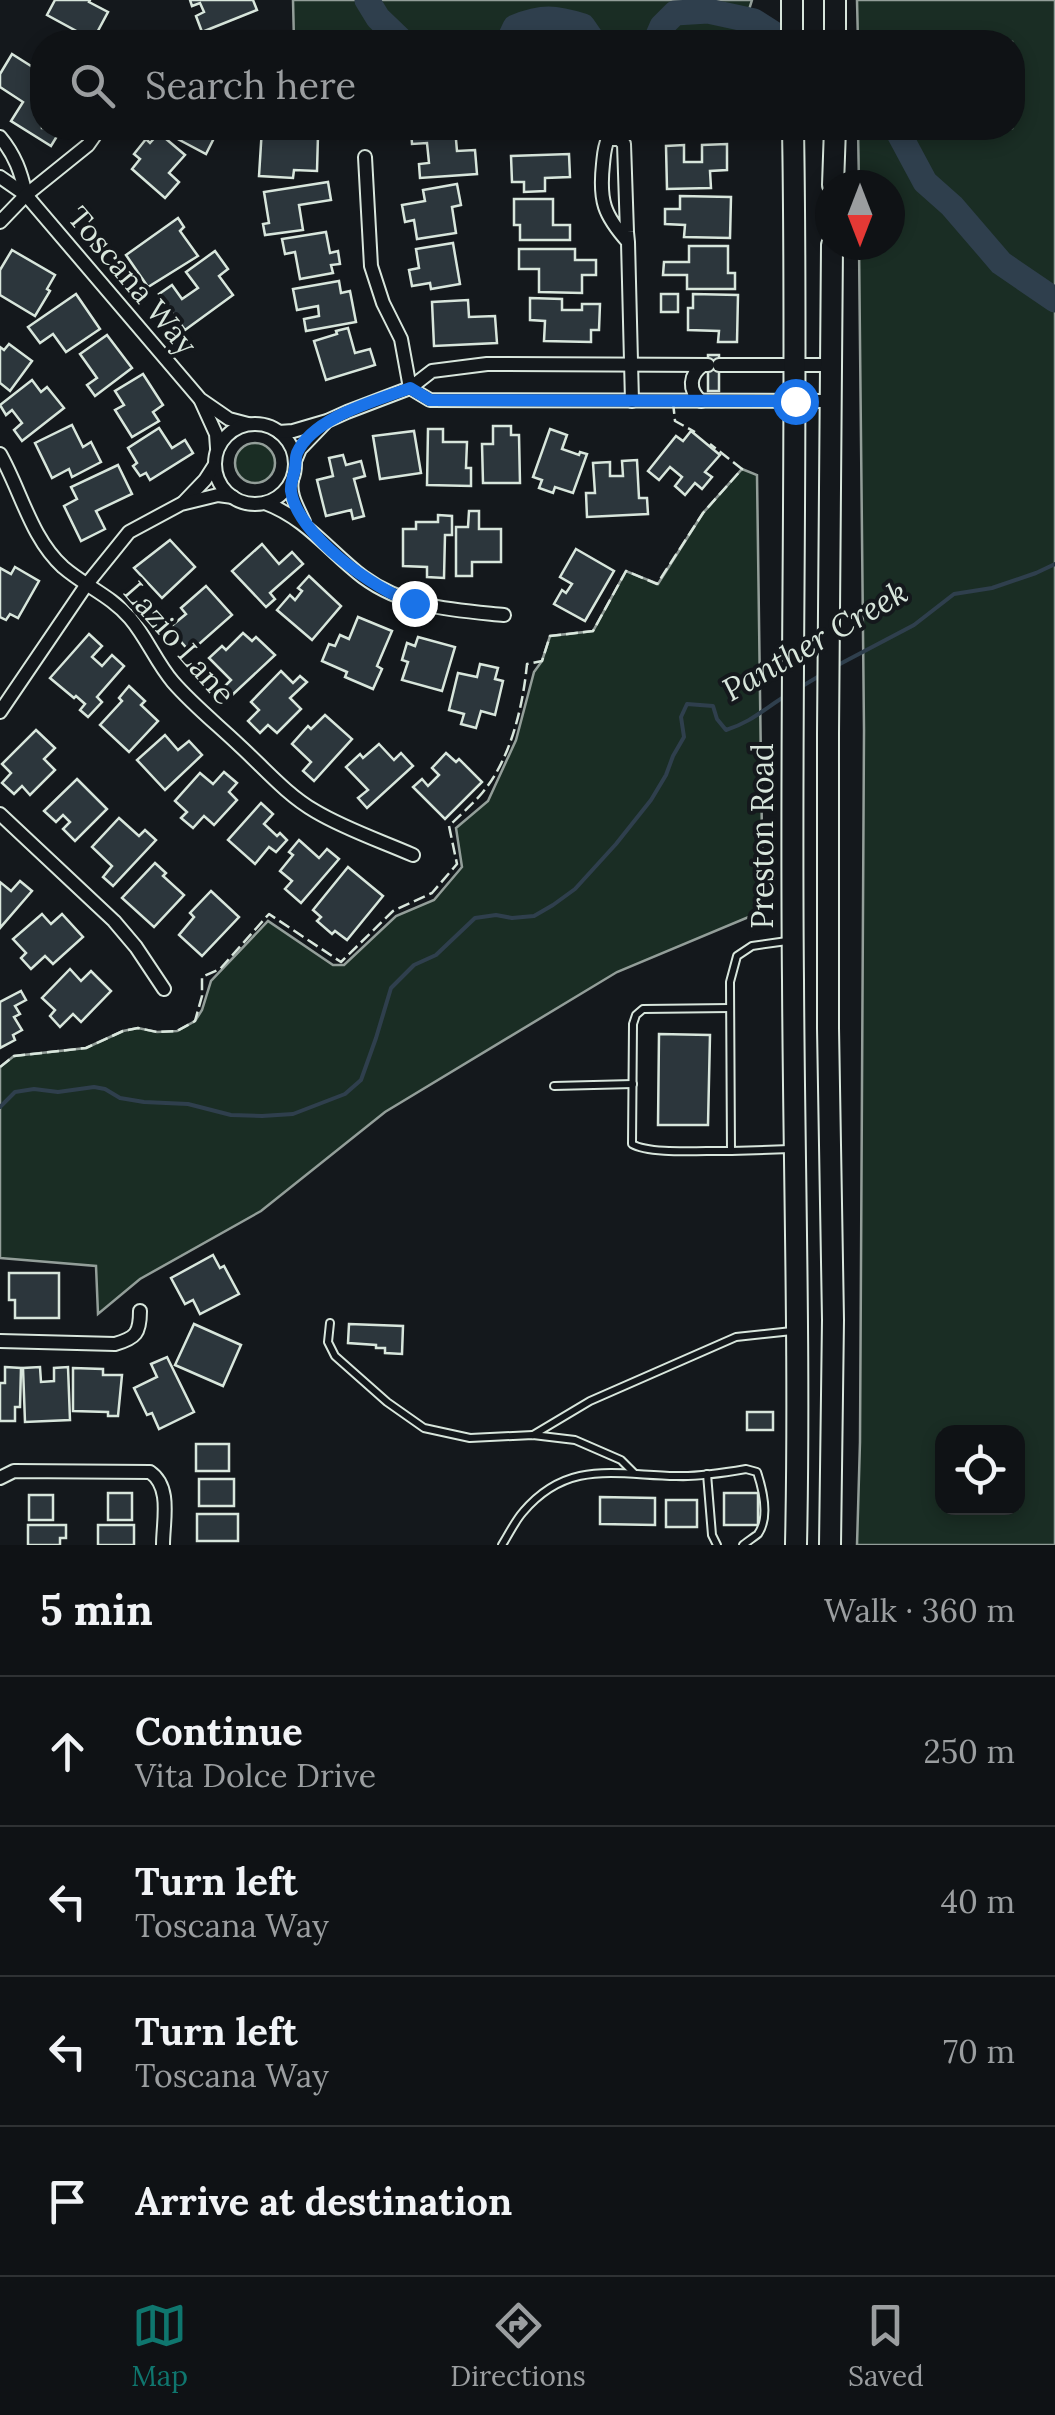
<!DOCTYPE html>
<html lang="en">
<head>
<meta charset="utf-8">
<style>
	:root { --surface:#0f1215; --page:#181b1e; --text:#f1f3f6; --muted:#9b9ea0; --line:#2f3234; --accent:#0f766e }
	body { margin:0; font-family:Lora,serif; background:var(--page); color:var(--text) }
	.controls { position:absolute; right:30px; bottom:30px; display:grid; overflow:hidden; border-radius:20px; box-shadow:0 5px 15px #0003 }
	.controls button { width:90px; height:90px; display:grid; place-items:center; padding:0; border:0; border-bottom:2px solid var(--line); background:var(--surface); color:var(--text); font:50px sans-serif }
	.compass { position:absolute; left:815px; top:170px; width:90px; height:90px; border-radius:50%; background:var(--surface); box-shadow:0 5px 15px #0003; rotate:180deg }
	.stop { position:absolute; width:30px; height:30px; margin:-22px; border:8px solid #1a73e8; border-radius:50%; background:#fff }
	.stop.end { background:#1a73e8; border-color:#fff; box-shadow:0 2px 10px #0008 }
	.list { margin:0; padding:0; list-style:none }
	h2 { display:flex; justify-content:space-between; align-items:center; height:130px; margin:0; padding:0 40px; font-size:42px }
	h2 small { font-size:32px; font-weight:400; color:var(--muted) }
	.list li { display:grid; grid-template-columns:65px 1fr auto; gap:30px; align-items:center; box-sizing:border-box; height:150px; padding:0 40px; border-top:2px solid var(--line) }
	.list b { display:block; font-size:38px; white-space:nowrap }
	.list p { margin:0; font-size:32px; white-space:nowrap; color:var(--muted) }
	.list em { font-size:32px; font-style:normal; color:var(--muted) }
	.icon { flex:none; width:55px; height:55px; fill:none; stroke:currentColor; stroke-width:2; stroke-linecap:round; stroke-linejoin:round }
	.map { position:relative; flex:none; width:1055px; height:1545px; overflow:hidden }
	.search { position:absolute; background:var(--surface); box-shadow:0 5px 15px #0003; left:30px; right:30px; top:30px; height:110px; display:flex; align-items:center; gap:25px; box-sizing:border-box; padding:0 35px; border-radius:40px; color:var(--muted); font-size:38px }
	.sheet { height:730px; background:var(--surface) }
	nav { display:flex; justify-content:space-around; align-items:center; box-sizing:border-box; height:140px; border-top:2px solid var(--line); background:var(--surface); font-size:28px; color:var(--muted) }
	nav a { display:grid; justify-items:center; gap:5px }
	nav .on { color:var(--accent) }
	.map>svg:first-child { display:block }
	.green { fill:#1a2d24; stroke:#939e99; stroke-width:2.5; fill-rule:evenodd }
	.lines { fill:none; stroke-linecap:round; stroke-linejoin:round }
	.stream { stroke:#2f3f4d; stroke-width:4 }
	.river { stroke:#2f3f4d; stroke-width:25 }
	.building { fill:#2c363c; stroke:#d8e6dc; stroke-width:2.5 }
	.service-casing { stroke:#d8e6dc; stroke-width:10 }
	.minor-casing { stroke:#d8e6dc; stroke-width:16 }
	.primary-casing { stroke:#d8e6dc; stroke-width:24 }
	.service { stroke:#14181c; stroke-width:6 }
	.minor { stroke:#14181c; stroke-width:12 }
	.primary { stroke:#14181c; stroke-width:20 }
	.fence { stroke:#d8e6dc; stroke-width:2.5; stroke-dasharray:12 5; stroke-linecap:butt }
	.route { stroke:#1a73e8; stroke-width:12 }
	.labels { text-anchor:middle; stroke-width:8; stroke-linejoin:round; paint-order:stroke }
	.street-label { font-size:30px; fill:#d8e6dc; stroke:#14181c }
	.water-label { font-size:32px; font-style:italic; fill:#d8e6dc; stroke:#14181c }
</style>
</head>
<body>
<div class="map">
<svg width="1055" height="1545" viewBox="0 0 1055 1545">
	<rect width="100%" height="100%" fill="#14181c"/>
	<g class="green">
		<polygon points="293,0 752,0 739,42 294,42"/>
		<path d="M 857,0 L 1055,0 L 1055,1545 L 857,1545 L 860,1442 L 864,730 L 859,245 L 890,245 L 890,185 L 859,185 L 858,128 L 1012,128 L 1012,42 L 858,42 ZM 942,1432 L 1018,1432 L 1018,1508 L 942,1508 Z"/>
		<circle cx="255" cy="463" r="20"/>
		<polygon points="742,469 757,475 763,911 617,972 385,1112 261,1211 140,1279 98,1314 96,1266 0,1258 0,1067 14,1056 86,1048 123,1031 138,1028 157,1032 177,1031 195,1021 202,1010 211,981 268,921 333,965 344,965 396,916 434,900 462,867 456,828 488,801 516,740 534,672 542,661 550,636 593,631 626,571 658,584 703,513"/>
	</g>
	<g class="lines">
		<g class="stream">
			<polyline points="838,665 914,625 954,594 992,588 1036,573 1055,564"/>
			<polyline points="799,688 821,675"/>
			<path d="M 0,1107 L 15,1092 L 34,1089 L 58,1092 L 94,1087 L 105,1089 L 120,1098 L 144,1102 L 188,1104 L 231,1115 L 262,1116 L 293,1114 L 345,1094 L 361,1080 L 376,1038 L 391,988 L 414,965 L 436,955 L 475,918 L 496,915 L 512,918 L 534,916 L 553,905 L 575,889 L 616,844 L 651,800 L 666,775 L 673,756 L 684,737 L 681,717 L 687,704 L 713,706 L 717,719 L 726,730 C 752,722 765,708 787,695"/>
		</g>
		<g class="river">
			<polyline points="367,0 378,18 403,42"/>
			<path d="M 508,42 L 515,27 C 542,16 555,17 583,26 L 594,42"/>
			<polyline points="655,42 662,26 675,13 708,11 754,21 787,42"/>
			<polyline points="896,128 925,182 952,206 1001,263 1055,300"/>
		</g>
	</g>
	<g class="building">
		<polygon points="55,0 90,0 89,2 108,12 93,40 47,15"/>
		<polygon points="190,0 253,0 257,10 202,32 196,16 204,12 200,3 192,6"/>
		<polygon points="12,54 42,73 41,92 42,93 42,128 62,128 51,146 11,121 23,102 0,87 0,74"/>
		<polygon points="157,128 210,128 207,132 215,136 206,154"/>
		<polygon points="262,128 288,128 288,134 318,135 317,171 294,170 293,178 259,176"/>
		<polygon points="411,128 455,128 457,151 475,150 477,174 420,178 419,164 429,163 427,143 412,144"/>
		<polygon points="682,128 698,128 699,135 682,136"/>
		<polygon points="717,128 733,128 734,137 718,138"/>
		<polygon points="159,133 185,155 169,173 179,182 165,198 132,169 140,159 134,154 146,139 150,143"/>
		<polygon points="727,144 727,170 710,171 711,188 667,189 666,146 684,145 684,162 702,162 702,145"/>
		<polygon points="569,154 570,177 545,178 545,191 524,192 524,182 512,182 511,156"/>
		<polygon points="328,182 331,200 299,205 303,230 265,235 263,224 269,223 264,192"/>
		<polygon points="457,184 461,205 452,207 456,233 417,239 414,220 405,222 402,205 425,201 423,190"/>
		<polygon points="680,196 731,197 730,238 684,237 685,225 665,224 665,209 680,209"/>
		<polygon points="514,199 553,199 553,225 570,225 570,240 520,240 520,225 514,225"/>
		<polygon points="178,218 184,227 180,231 198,256 148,287 126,255"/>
		<polygon points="326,232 330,253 338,251 340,264 331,265 333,273 300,279 295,252 285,254 282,239"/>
		<polygon points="453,243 460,284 431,289 430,283 412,286 409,270 419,268 416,249"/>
		<polygon points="689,246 728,246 728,273 735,273 735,289 687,289 687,275 663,275 664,262 689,262"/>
		<polygon points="519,249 575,249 575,260 596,260 596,275 582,275 582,293 539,292 539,269 519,269"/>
		<polygon points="12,250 55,275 47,289 50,291 35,316 0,295 0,270"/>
		<polygon points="215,251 228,269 219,276 233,295 185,330 159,294 172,285 182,299 198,288 186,272"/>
		<polygon points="339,281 341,293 350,291 356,322 306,331 304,319 319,316 318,306 297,310 293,289"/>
		<polygon points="76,294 100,329 66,352 53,334 40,343 28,327"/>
		<rect x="661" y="294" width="17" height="18"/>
		<polygon points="693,294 738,295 737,342 718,342 719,331 688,330 688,308 693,308"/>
		<polygon points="530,298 562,299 562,310 582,310 582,304 600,304 599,330 591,330 591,342 544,341 545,321 530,320"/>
		<polygon points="468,300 469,317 495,316 497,343 434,346 432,302"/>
		<polygon points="348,328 355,353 370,349 375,365 326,380 314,341 337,334 336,331"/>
		<polygon points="107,335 132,368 95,396 87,385 97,378 80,354"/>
		<polygon points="9,344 32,361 10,391 0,383 0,347 4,350"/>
		<rect x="708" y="355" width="11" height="36"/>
		<polygon points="143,374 163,405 153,412 159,421 132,437 115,410 124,405 115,391"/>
		<polygon points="32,380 41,392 47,387 64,408 22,441 14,430 22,423 12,410 6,415 0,405"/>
		<polygon points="72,425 83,447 91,442 101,462 72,477 69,469 52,478 35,443"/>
		<polygon points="493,426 511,426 511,435 519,435 520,483 483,483 482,444 493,444"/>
		<polygon points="159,428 172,448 185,440 193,453 150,480 146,473 140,476 133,466 137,463 128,448"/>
		<polygon points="428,429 443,429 443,442 467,442 466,468 471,468 471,486 427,485"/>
		<polygon points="550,429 567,435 562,449 579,455 580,452 587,454 573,493 555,487 553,493 539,488 542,480 533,477"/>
		<polygon points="414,431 421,473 380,479 373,436"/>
		<polygon points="691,431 720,455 705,472 712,477 702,489 695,483 685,495 675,486 682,477 670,467 659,480 648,471 676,436 683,441"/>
		<polygon points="343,455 346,465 361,461 365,476 354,479 364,516 353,519 351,510 326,516 317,480 333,476 329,458"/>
		<polygon points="637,460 639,498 647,498 648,514 587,517 586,493 595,493 593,463 610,462 610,476 623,476 622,461"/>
		<polygon points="118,465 132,494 96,511 105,529 81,541 64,506 77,499 71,487"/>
		<polygon points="469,511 479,511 479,529 501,529 501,562 472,562 472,576 456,576 456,527 468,527"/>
		<polygon points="438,515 452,516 452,535 445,535 444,578 427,577 427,567 403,566 403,529 416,529 416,522 438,522"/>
		<polygon points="170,540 195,567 162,598 134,568"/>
		<polygon points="262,544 279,564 292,552 303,564 270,593 275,599 266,607 232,571"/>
		<polygon points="576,549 614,571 585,621 554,604 562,590 566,593 572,584 560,577"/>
		<polygon points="15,567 39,581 18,618 10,614 6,620 0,617 0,568 11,574"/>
		<polygon points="309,576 341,606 312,640 277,610 290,595 295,600 302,591 298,588"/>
		<polygon points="206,586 232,615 190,652 169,628 186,614 181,608"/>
		<polygon points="358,617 392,631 377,666 382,669 373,689 345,677 347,672 322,661 329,644 335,646 340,635 349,639"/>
		<polygon points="243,633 252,641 256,637 275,655 229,698 221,690 231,680 209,658 222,646 226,650"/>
		<polygon points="89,634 102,646 92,657 102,666 112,655 124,666 97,697 102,702 88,717 80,710 85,704 76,696 74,698 50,678"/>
		<polygon points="418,637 455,647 442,691 402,680 408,662 402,660 407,643 415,646"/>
		<polygon points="480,664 498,668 495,679 503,681 495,715 481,711 476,728 461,724 464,714 449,710 458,673 477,677"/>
		<polygon points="281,671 293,683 300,676 307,682 290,698 301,709 277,733 268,725 260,733 248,721 259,710 251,702"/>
		<polygon points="129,686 145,701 141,705 158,721 129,752 100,725 122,701 119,698"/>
		<polygon points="325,715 352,739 314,781 303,771 311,762 292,744 308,726 311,729"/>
		<polygon points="36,730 55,748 44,759 55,770 30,795 22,786 14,794 2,783 11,773 2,764"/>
		<polygon points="165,735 178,750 189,741 202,755 165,790 137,760"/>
		<polygon points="379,744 394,760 401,753 413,766 367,808 358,798 368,790 346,767 360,754 363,758"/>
		<polygon points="446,753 456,762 459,759 482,782 445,819 413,787 422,779 428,786 439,775 432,768"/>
		<polygon points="224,772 237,783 229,792 237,800 214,825 204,816 193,828 181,818 187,812 175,801 200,773 213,784"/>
		<polygon points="77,779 107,809 75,841 63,829 70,822 63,815 56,822 44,811"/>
		<polygon points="261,803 273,814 264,824 277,836 280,833 287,840 276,852 269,847 255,864 228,840"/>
		<polygon points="119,818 139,836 145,830 156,840 113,886 103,877 112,866 92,847"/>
		<polygon points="299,840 319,858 327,849 339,859 301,903 285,889 292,881 280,871 293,855 289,852"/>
		<polygon points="155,863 166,873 163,876 184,895 154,927 122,898"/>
		<polygon points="348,867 383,896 347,940 335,931 332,934 317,921 321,917 313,910"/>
		<polygon points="20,881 32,891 0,928 0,882 11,891"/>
		<polygon points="211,891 239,917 202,956 179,935 194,917 190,913"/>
		<polygon points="42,914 51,924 62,914 83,937 53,964 45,956 31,969 21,958 26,953 13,939"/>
		<polygon points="70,969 81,981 91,971 111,991 81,1022 73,1014 60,1027 50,1016 55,1010 42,998"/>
		<polygon points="21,991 26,1000 15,1006 20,1014 14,1017 22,1030 13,1035 15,1040 0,1048 0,1002"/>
		<polygon points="659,1034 710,1035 708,1125 658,1125"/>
		<polygon points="213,1255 220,1268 224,1266 239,1294 200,1314 193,1300 185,1304 171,1278"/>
		<polygon points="9,1273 59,1273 59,1318 15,1318 15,1300 9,1300"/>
		<polygon points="194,1324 241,1345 223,1386 175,1365"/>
		<polygon points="349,1324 403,1326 402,1354 385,1353 385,1348 376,1348 376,1345 348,1343"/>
		<polygon points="167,1357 194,1412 159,1429 152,1413 147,1415 134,1388 157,1377 151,1364"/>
		<polygon points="5,1367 21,1368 20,1407 15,1407 15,1421 0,1421 0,1383 5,1383"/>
		<polygon points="40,1367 41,1382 54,1381 54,1368 68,1367 70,1420 25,1422 23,1368"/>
		<polygon points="73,1368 103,1369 103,1375 122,1375 118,1416 108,1416 108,1412 73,1411"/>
		<rect x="747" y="1412" width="26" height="18"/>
		<rect x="196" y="1444" width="33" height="27"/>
		<rect x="199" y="1479" width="35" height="27"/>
		<rect x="108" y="1493" width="24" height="27"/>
		<rect x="724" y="1493" width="34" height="32"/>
		<rect x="29" y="1495" width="24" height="25"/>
		<polygon points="600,1497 655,1498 655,1525 600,1524"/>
		<rect x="666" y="1500" width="31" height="27"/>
		<rect x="197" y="1514" width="41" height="27"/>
		<polygon points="28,1525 66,1525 66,1538 60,1538 60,1545 28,1545"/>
		<rect x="98" y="1525" width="36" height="20"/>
	</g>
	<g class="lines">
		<g class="service-casing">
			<g id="service">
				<polyline points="787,941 752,946 737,956 730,982 731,1151 790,1149"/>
				<path d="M 730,1008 L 643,1009 L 636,1015 L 633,1024 L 632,1144 C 650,1155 707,1150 731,1151"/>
				<polyline points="554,1086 633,1084"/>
				<polyline points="330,1323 328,1342 335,1356 387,1402 424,1428 470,1438 533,1435 575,1440 621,1460 634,1473"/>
				<polyline points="533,1435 590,1401 736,1337 792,1331"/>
				<polyline points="707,1474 712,1535 717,1545"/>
				<path d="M 502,1545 C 509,1534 515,1521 523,1512 C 568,1459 616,1475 676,1476 C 699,1477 723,1473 746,1469 L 757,1472 C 763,1490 770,1517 758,1534 C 757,1535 744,1544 743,1545"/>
			</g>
		</g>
		<g class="minor-casing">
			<g id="minor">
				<path d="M 0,137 C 15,155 21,172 26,195"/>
				<polyline points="365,157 371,266 383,303 401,339 410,388"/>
				<polyline points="0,177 26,195 200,399 229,419 248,424"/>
				<polyline points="0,222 26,195 88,145 100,128"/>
				<path d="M 628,242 C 604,215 599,201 603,164 C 604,155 604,148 608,139 L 619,139 L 624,144 L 627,232 L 628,242 L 632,401"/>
				<polyline points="719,365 830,365"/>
				<polyline points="410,388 430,400 829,401"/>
				<polyline points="201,401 216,434 217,448"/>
				<path d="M 701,401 C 688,390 689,375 703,365"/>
				<circle cx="255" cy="464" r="40"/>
				<polyline points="279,432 293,431 327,421 347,412 410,388 432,371 487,364 708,365"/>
				<path d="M 0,454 C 21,491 31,538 63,567 C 85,586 111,596 130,618 C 147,638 156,662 173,682 C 193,705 218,725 240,746 C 264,768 287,795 315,811 C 345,829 381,841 413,855"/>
				<polyline points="295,461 300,449 325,423"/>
				<path d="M 292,480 C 289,495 298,508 304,522"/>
				<polyline points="183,503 205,480 214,466"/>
				<path d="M 265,503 C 306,518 330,552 363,577 C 405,608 454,610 504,615"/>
				<polyline points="0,712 87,584 129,532 181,504 218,495 233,497"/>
				<polyline points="0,814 114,921 136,947 164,989"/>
				<path d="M 0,1341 L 115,1344 C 136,1338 140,1333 140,1311"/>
				<path d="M 0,1478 L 14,1471 L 150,1472 C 172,1487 163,1521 163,1545"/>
			</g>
		</g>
		<g class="primary-casing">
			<g id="primary">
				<polyline points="792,0 792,42"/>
				<polyline points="835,0 835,42"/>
				<path d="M 793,128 C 798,412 790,696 793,980 C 794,1168 800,1356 796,1545"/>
				<polyline points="833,185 835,128"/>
				<polyline points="830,1545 833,1320 828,1028 828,733 832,245"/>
			</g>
		</g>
		<use href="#service" class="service"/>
		<use href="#minor" class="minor"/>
		<use href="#primary" class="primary"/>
		<g class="fence">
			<polyline points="673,402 675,421 695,432"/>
			<path d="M 0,1067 L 14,1056 L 86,1048 L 123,1031 L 138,1028 L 157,1032 L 177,1031 L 195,1021 L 202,996 L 202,977 L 220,969 L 269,914 L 341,962 L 393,911 L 432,893 L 457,864 L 449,826 C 460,815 473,804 483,792 C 511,758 523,706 527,664 L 542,661 L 550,636 L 593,631 L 626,571 L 657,584 L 703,513 L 742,469 L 710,444"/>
		</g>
	</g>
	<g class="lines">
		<path class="route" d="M 414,603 C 374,590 297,534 291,491 C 290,483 294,476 295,468 C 296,462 295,458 297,453 C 313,417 376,401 410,388 L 430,400 L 795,401"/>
	</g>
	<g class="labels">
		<g class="street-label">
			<text transform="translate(132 281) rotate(50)" y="10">Toscana Way</text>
			<text transform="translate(179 643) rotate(49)" y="10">Lazio Lane</text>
			<text transform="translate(763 836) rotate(-90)" y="10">Preston Road</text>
		</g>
		<g class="water-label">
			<text transform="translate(815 641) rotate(-30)" y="11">Panther Creek</text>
		</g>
	</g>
</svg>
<div class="controls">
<button><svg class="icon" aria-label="locate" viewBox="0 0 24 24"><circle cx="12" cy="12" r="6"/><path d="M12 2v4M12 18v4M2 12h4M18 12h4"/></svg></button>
</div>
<svg class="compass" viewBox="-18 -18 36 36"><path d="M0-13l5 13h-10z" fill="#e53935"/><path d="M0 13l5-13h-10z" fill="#9b9ea0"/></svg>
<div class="stop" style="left:795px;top:401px"></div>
<div class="stop end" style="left:414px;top:603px"></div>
<div class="search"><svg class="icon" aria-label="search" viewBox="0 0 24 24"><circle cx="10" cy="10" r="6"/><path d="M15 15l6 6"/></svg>Search here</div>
</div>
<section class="sheet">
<h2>5 min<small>Walk · 360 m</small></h2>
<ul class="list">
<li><svg class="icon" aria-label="ahead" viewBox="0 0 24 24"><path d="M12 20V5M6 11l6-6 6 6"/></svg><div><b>Continue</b><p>Vita Dolce Drive</p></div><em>250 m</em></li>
<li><svg class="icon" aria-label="left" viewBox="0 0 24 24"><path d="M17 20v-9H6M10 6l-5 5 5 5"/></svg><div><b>Turn left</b><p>Toscana Way</p></div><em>40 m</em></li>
<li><svg class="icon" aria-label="left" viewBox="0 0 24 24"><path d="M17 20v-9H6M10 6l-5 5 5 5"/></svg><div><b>Turn left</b><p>Toscana Way</p></div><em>70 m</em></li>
<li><svg class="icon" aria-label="arrive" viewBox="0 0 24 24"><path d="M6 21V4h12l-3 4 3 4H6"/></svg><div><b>Arrive at destination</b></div></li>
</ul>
</section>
<nav>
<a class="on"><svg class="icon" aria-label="map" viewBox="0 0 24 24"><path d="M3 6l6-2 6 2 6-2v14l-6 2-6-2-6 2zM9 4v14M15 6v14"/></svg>Map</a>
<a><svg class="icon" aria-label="directions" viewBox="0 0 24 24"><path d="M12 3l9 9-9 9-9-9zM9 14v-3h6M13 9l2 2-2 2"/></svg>Directions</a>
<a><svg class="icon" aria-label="saved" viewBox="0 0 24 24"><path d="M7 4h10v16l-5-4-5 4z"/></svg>Saved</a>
</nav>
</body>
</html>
